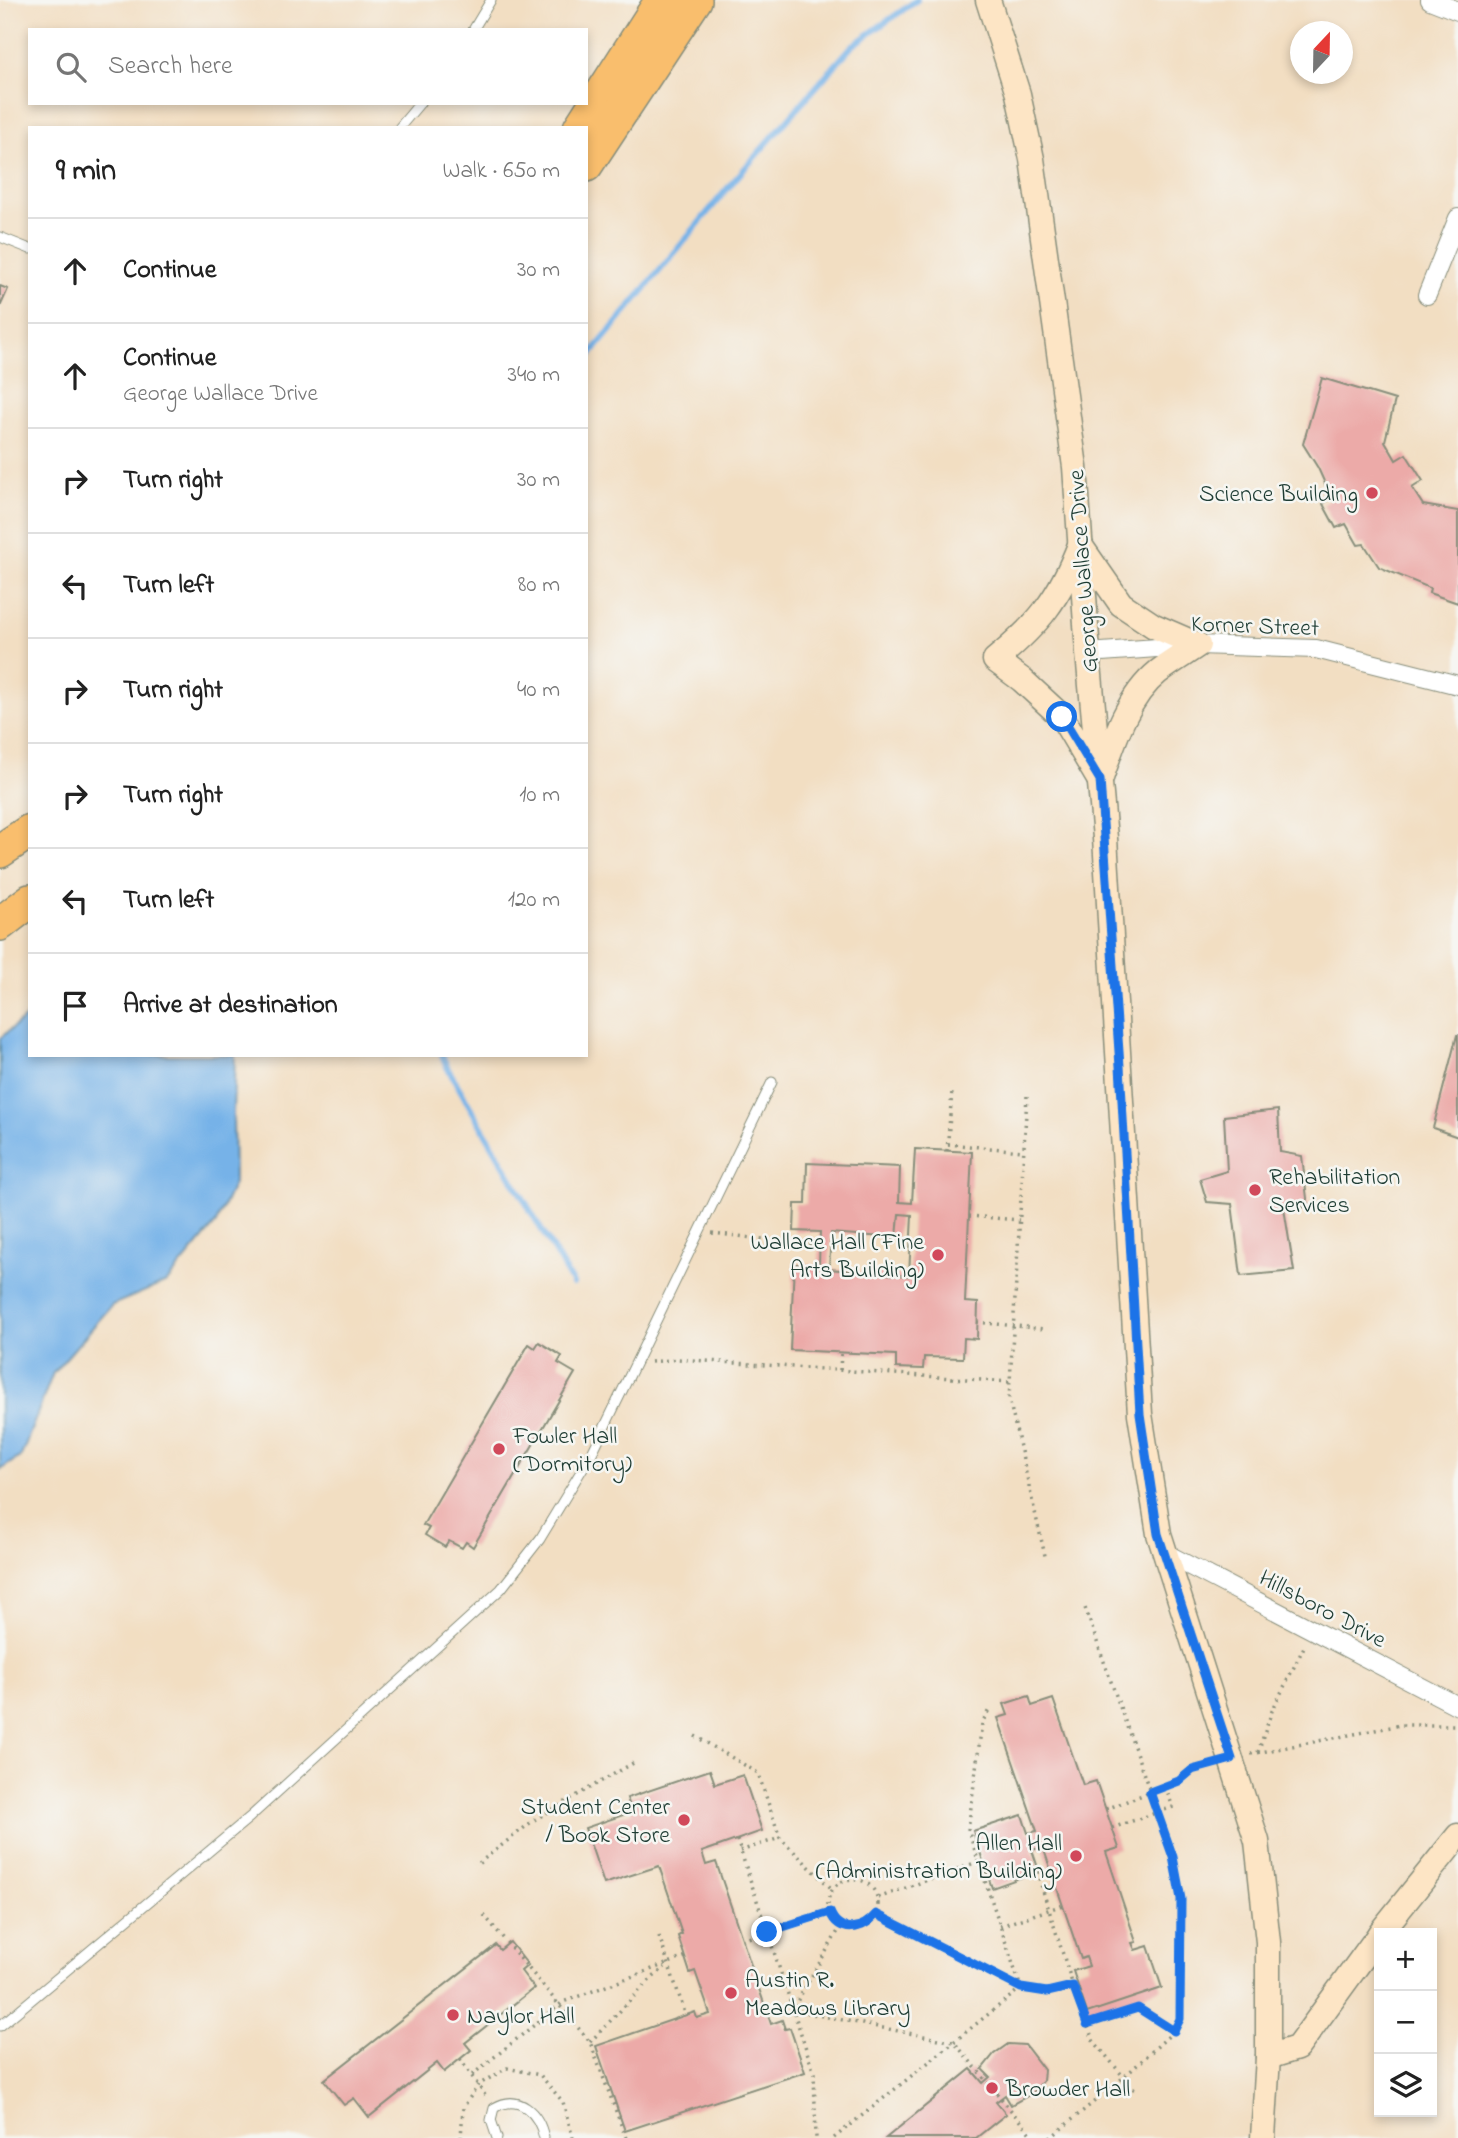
<!DOCTYPE html>
<html lang="en">
<head>
<meta charset="utf-8">
<style>
	:root { --surface:#fff; --page:#f2f2f2; --text:#222; --muted:#767676; --line:#e0e0e0 }
	body { margin:0; font-family:"Indie Flower",sans-serif; background:var(--page); color:var(--text) }
	.controls { position:absolute; right:21px; bottom:21px; display:grid; overflow:hidden; border-radius:0px; box-shadow:0 4px 10px #0003 }
	.controls button { width:63px; height:63px; display:grid; place-items:center; padding:0; border:0; border-bottom:2px solid var(--line); background:var(--surface); color:var(--text); font:35px sans-serif }
	.compass { position:absolute; left:1290px; top:21px; width:63px; height:63px; border-radius:50%; background:var(--surface); box-shadow:0 4px 10px #0003; rotate:22deg }
	.stop { position:absolute; width:21px; height:21px; margin:-16px; border:5px solid #1a73e8; border-radius:50%; background:#fff }
	.stop.end { background:#1a73e8; border-color:#fff; box-shadow:0 2px 7px #0008 }
	.list { margin:0; padding:0; list-style:none }
	h2 { display:flex; justify-content:space-between; align-items:center; height:91px; margin:0; padding:0 28px; font-size:30px }
	h2 small { font-size:23px; font-weight:400; color:var(--muted) }
	.list li { display:grid; grid-template-columns:46px 1fr auto; gap:21px; align-items:center; box-sizing:border-box; height:105px; padding:0 28px; border-top:2px solid var(--line) }
	.list b { display:block; font-size:26px; white-space:nowrap }
	.list p { margin:0; font-size:23px; white-space:nowrap; color:var(--muted) }
	.list em { font-size:23px; font-style:normal; color:var(--muted) }
	.icon { flex:none; width:38px; height:38px; fill:none; stroke:currentColor; stroke-width:2; stroke-linecap:round; stroke-linejoin:round }
	.map { position:relative; flex:none; width:1458px; height:2138px; overflow:hidden }
	.search { position:absolute; background:var(--surface); box-shadow:0 4px 10px #0003; left:28px; top:28px; width:560px; height:77px; display:flex; align-items:center; gap:18px; box-sizing:border-box; padding:0 24px; border-radius:0px; color:var(--muted); font-size:26px }
	.panel { position:absolute; background:var(--surface); box-shadow:0 4px 10px #0003; left:28px; top:126px; width:560px; height:931px; border-radius:0px }
	.map>svg:first-child { display:block }
	.water { fill:#76b2e8; stroke:#4a788e; stroke-width:2 }
	.lines { fill:none; stroke-linecap:round; stroke-linejoin:round }
	.stream { stroke:#76b2e8; stroke-width:6 }
	.building { fill:#ecaaa8; fill-rule:evenodd }
	.lane-casing { stroke:#888e7b; stroke-width:11 }
	.street-casing { stroke:#888e7b; stroke-width:20 }
	.secondary-casing { stroke:#888e7b; stroke-width:27 }
	.highway-casing { stroke:#888e7b; stroke-width:36 }
	.path { stroke:#888e7b; stroke-width:3.5; stroke-dasharray:2 5; stroke-linecap:butt }
	.lane { stroke:#fff; stroke-width:9 }
	.street { stroke:#fff; stroke-width:18 }
	.secondary { stroke:#fde5c5; stroke-width:24 }
	.highway { stroke:#f9be6d; stroke-width:33 }
	.route { stroke:#1a73e8; stroke-width:9 }
	.poi-dot { fill:#d1495b; stroke:#f6f6f2; stroke-width:2.5 }
	.labels { text-anchor:middle; stroke-width:5; stroke-linejoin:round; paint-order:stroke }
	.poi-label { font-size:24px; fill:#1f3d34; stroke:#f6f6f2; text-anchor:start }
	.street-label { font-size:24px; fill:#1f3d34; stroke:#f6f6f2 }
</style>
</head>
<body>
<div class="map">
<svg width="1458" height="2138" viewBox="0 0 1458 2138">
	<rect width="100%" height="100%" fill="#f6f6f2"/>
	<filter id="ink" filterUnits="userSpaceOnUse"><feTurbulence type="fractalNoise" baseFrequency=".0143" numOctaves="2"/><feDisplacementMap in="SourceGraphic" scale="14" xChannelSelector="R" yChannelSelector="G"/><feConvolveMatrix kernelMatrix="1 2 1 2 8 2 1 2 1" color-interpolation-filters="sRGB"/></filter>
	<filter id="wash" filterUnits="userSpaceOnUse"><feTurbulence type="fractalNoise" baseFrequency=".00686" numOctaves="4" result="noise"/><feDisplacementMap in="SourceGraphic" scale="28" xChannelSelector="R" yChannelSelector="G"/><feGaussianBlur stdDeviation="1.57" result="paint"/><feColorMatrix in="noise" values="0 0 0 0 0 0 0 0 0 0 0 0 0 0 0 0 0 1.4 0 .05"/><feComposite in="paint" operator="in"/></filter>
	<g filter="url(#wash)">
		<rect width="100%" height="100%" fill="#f2dec2"/>
		<polygon class="water" points="30,1014 30,1055 235,1055 233,1113 234,1183 216,1223 167,1282 112,1305 53,1373 21,1456 0,1470 0,1038"/>
		<g class="lines">
			<g class="stream">
				<polyline points="586,360 732,183 852,46 917,0"/>
				<polyline points="442,1055 447,1067 573,1284"/>
			</g>
		</g>
		<g id="blocks">
			<g class="building">
				<polygon points="0,286 8,289 0,307"/>
				<polygon points="1322,378 1395,400 1385,441 1396,460 1406,454 1423,481 1412,488 1423,505 1458,511 1458,603 1429,593 1430,588 1379,567 1364,544 1358,545 1346,524 1336,528 1323,504 1331,497 1318,468 1303,444"/>
				<polygon points="1457,1035 1458,1035 1458,1137 1433,1128"/>
				<polygon points="1278,1110 1280,1152 1302,1156 1308,1207 1284,1208 1294,1271 1241,1276 1232,1204 1207,1202 1200,1179 1227,1171 1224,1116"/>
				<path d="M 915,1149 L 972,1152 L 965,1302 L 978,1303 L 977,1339 L 964,1338 L 963,1358 L 924,1357 L 923,1369 L 896,1368 L 896,1355 L 790,1350 L 794,1264 L 819,1265 L 820,1232 L 794,1231 L 795,1204 L 806,1204 L 807,1163 L 900,1167 L 899,1202 L 912,1203 ZM 899,1214 L 912,1215 L 909,1276 L 829,1269 L 831,1233 L 897,1238 Z"/>
				<polygon points="539,1342 562,1356 558,1363 575,1373 473,1547 466,1542 462,1548 449,1541 445,1547 425,1535 429,1528 423,1525 529,1344 535,1348"/>
				<polygon points="1029,1696 1032,1706 1053,1699 1083,1785 1096,1781 1119,1848 1106,1852 1136,1942 1132,1943 1135,1950 1148,1946 1162,1988 1087,2013 1073,1971 1089,1966 1086,1957 1081,1959 1043,1847 1032,1850 1039,1871 992,1888 973,1831 1022,1815 1028,1833 1037,1831 998,1718 1008,1715 1004,1704"/>
				<polygon points="710,1770 715,1784 743,1775 762,1831 702,1852 706,1865 716,1862 771,2024 782,2020 785,2029 790,2028 805,2072 625,2131 596,2046 695,2012 697,2018 710,2014 695,1971 690,1973 678,1936 682,1934 659,1866 604,1884 585,1828 632,1812 627,1798"/>
				<polygon points="510,1942 528,1965 521,1971 534,1988 465,2043 471,2050 444,2072 437,2063 369,2117 354,2098 344,2105 324,2080 496,1945 500,1950"/>
				<polygon points="1008,2044 1025,2045 1044,2070 1043,2081 1033,2093 1011,2105 1005,2095 996,2102 1006,2114 976,2138 886,2138 971,2069 983,2083 990,2077 982,2069 994,2054"/>
			</g>
		</g>
	</g>
	<g filter="url(#ink)">
		<use href="#blocks" fill-opacity="0" stroke="#888e7b" stroke-width="2"/>
		<g class="lines">
			<g class="lane-casing">
				<g id="lane">
					<polyline points="473,30 491,0"/>
					<polyline points="399,128 420,103"/>
					<polyline points="0,237 30,249"/>
					<polyline points="0,2026 250,1817 501,1589 540,1539 592,1453 772,1082"/>
					<path d="M 497,2138 L 491,2120 L 494,2108 C 519,2093 539,2113 544,2138"/>
				</g>
			</g>
			<g class="street-casing">
				<g id="street">
					<polyline points="1430,0 1458,11"/>
					<polyline points="1427,295 1458,218"/>
					<polyline points="1088,653 1198,645 1316,649 1458,685"/>
					<polyline points="1165,1553 1458,1706"/>
				</g>
			</g>
			<g class="secondary-casing">
				<g id="secondary">
					<polyline points="988,0 1018,94 1032,159 1075,467 1088,653 1105,838 1140,1414 1159,1534 1257,1841 1268,1942 1268,2057 1263,2138"/>
					<path d="M 1080,545 L 1121,604 L 1154,626 L 1198,645 C 1185,654 1171,662 1158,672 C 1126,698 1113,743 1100,781 L 1062,717 L 1022,680 L 995,660 C 1039,624 1059,599 1080,545 Z"/>
					<polyline points="1380,1933 1458,1836"/>
					<polyline points="1268,2057 1297,2048 1379,1935"/>
				</g>
			</g>
			<g class="highway-casing">
				<g id="highway">
					<polyline points="580,128 662,0"/>
					<polyline points="586,165 695,0"/>
					<polyline points="0,851 30,831"/>
					<polyline points="0,924 30,901"/>
				</g>
			</g>
			<g class="path">
				<polyline points="1027,1096 1009,1399 1046,1560"/>
				<polyline points="948,1144 1022,1151"/>
				<polyline points="947,1151 952,1092"/>
				<polyline points="969,1216 1019,1220"/>
				<polyline points="712,1233 820,1246"/>
				<polyline points="977,1322 1045,1329"/>
				<polyline points="651,1362 678,1359 1010,1382"/>
				<polyline points="840,1370 841,1353"/>
				<polyline points="695,1736 758,1773 780,1838 832,1889"/>
				<polyline points="1258,1752 1272,1711 1305,1645"/>
				<polyline points="1251,1754 1401,1725 1454,1725"/>
				<polyline points="1106,1809 1179,1781 1192,1771 1210,1765"/>
				<polyline points="1112,1828 1173,1807 1165,1786"/>
				<polyline points="737,1840 814,2073 816,2138"/>
				<polyline points="740,1851 780,1838"/>
				<polyline points="479,1863 534,1820 635,1762"/>
				<polyline points="1037,1872 1073,1986"/>
				<circle cx="853" cy="1904" r="25"/>
				<polyline points="878,1898 983,1860"/>
				<polyline points="484,1915 590,2042 626,2138"/>
				<polyline points="876,1915 1021,1988 968,1830 982,1723 990,1708"/>
				<polyline points="841,1926 792,2010 954,2042 1034,2138"/>
				<polyline points="1000,1926 1063,1905"/>
				<polyline points="659,1936 686,2016"/>
				<polyline points="742,1940 830,1911"/>
				<polyline points="1087,2024 1138,2008 1173,2031"/>
				<polyline points="590,2042 649,1981 665,1967"/>
				<polyline points="460,2059 487,2098"/>
				<polyline points="472,2075 563,2002 685,1957"/>
				<polyline points="461,2138 463,2108 478,2085 507,2068 540,2075 563,2102 573,2138"/>
				<polyline points="834,2138 1021,1988 1047,1992 1073,1986 1093,2040 1137,2093"/>
				<polyline points="1050,2138 1124,2077 1174,2031 1180,2019 1181,1899 1173,1857 1084,1605"/>
			</g>
			<use href="#lane" class="lane"/>
			<use href="#street" class="street"/>
			<use href="#secondary" class="secondary"/>
			<use href="#highway" class="highway"/>
		</g>
	</g>
	<g class="lines" filter="url(#ink)">
		<path class="route" d="M 767,1932 L 830,1912 C 839,1935 863,1930 876,1914 L 1021,1988 L 1047,1992 L 1073,1986 L 1087,2024 L 1138,2008 L 1174,2031 L 1180,2019 L 1181,1899 L 1173,1857 L 1150,1792 L 1179,1781 L 1192,1770 L 1232,1759 L 1158,1534 L 1140,1414 L 1120,1066 L 1100,780 L 1062,717"/>
	</g>
	<g class="poi-dot">
		<circle cx="1372" cy="493" r="7"/>
		<circle cx="1255" cy="1190" r="7"/>
		<circle cx="938" cy="1255" r="7"/>
		<circle cx="499" cy="1449" r="7"/>
		<circle cx="684" cy="1820" r="7"/>
		<circle cx="1076" cy="1856" r="7"/>
		<circle cx="731" cy="1993" r="7"/>
		<circle cx="453" cy="2015" r="7"/>
		<circle cx="992" cy="2088" r="7"/>
	</g>
	<g class="labels">
		<g class="poi-label">
			<text x="1358" y="501" text-anchor="end">Science Building</text>
			<text x="1269" y="1184">Rehabilitation<tspan x="1269" dy="28">Services</tspan></text>
			<text x="924" y="1249" text-anchor="end">Wallace Hall (Fine<tspan x="924" dy="28">Arts Building)</tspan></text>
			<text x="513" y="1443">Fowler Hall<tspan x="513" dy="28">(Dormitory)</tspan></text>
			<text x="670" y="1814" text-anchor="end">Student Center<tspan x="670" dy="28">/ Book Store</tspan></text>
			<text x="1062" y="1850" text-anchor="end">Allen Hall<tspan x="1062" dy="28">(Administration Building)</tspan></text>
			<text x="745" y="1987">Austin R.<tspan x="745" dy="28">Meadows Library</tspan></text>
			<text x="467" y="2023">Naylor Hall</text>
			<text x="1006" y="2096">Browder Hall</text>
		</g>
		<g class="street-label">
			<text transform="translate(1082 571) rotate(-94)" y="8">George Wallace Drive</text>
			<text transform="translate(1255 625) rotate(2)" y="8">Korner Street</text>
			<text transform="translate(1323 1608) rotate(28)" y="8">Hillsboro Drive</text>
		</g>
	</g>
</svg>
<div class="controls">
<button>+</button>
<button>−</button>
<button><svg class="icon" aria-label="layers" viewBox="0 0 24 24"><path d="M12 4l9 5-9 5-9-5zM3 14l9 5 9-5"/></svg></button>
</div>
<svg class="compass" viewBox="-18 -18 36 36"><path d="M0-13l5 13h-10z" fill="#e53935"/><path d="M0 13l5-13h-10z" fill="#767676"/></svg>
<div class="stop" style="left:1062px;top:717px"></div>
<div class="stop end" style="left:767px;top:1932px"></div>
<div class="search"><svg class="icon" aria-label="search" viewBox="0 0 24 24"><circle cx="10" cy="10" r="6"/><path d="M15 15l6 6"/></svg>Search here</div>
<section class="panel">
<h2>9 min<small>Walk · 650 m</small></h2>
<ul class="list">
<li><svg class="icon" aria-label="ahead" viewBox="0 0 24 24"><path d="M12 20V5M6 11l6-6 6 6"/></svg><div><b>Continue</b></div><em>30 m</em></li>
<li><svg class="icon" aria-label="ahead" viewBox="0 0 24 24"><path d="M12 20V5M6 11l6-6 6 6"/></svg><div><b>Continue</b><p>George Wallace Drive</p></div><em>340 m</em></li>
<li><svg class="icon" aria-label="right" viewBox="0 0 24 24"><path d="M7 20v-9h11M14 6l5 5-5 5"/></svg><div><b>Turn right</b></div><em>30 m</em></li>
<li><svg class="icon" aria-label="left" viewBox="0 0 24 24"><path d="M17 20v-9H6M10 6l-5 5 5 5"/></svg><div><b>Turn left</b></div><em>80 m</em></li>
<li><svg class="icon" aria-label="right" viewBox="0 0 24 24"><path d="M7 20v-9h11M14 6l5 5-5 5"/></svg><div><b>Turn right</b></div><em>40 m</em></li>
<li><svg class="icon" aria-label="right" viewBox="0 0 24 24"><path d="M7 20v-9h11M14 6l5 5-5 5"/></svg><div><b>Turn right</b></div><em>10 m</em></li>
<li><svg class="icon" aria-label="left" viewBox="0 0 24 24"><path d="M17 20v-9H6M10 6l-5 5 5 5"/></svg><div><b>Turn left</b></div><em>120 m</em></li>
<li><svg class="icon" aria-label="arrive" viewBox="0 0 24 24"><path d="M6 21V4h12l-3 4 3 4H6"/></svg><div><b>Arrive at destination</b></div></li>
</ul>
</section>
</div>
</body>
</html>
